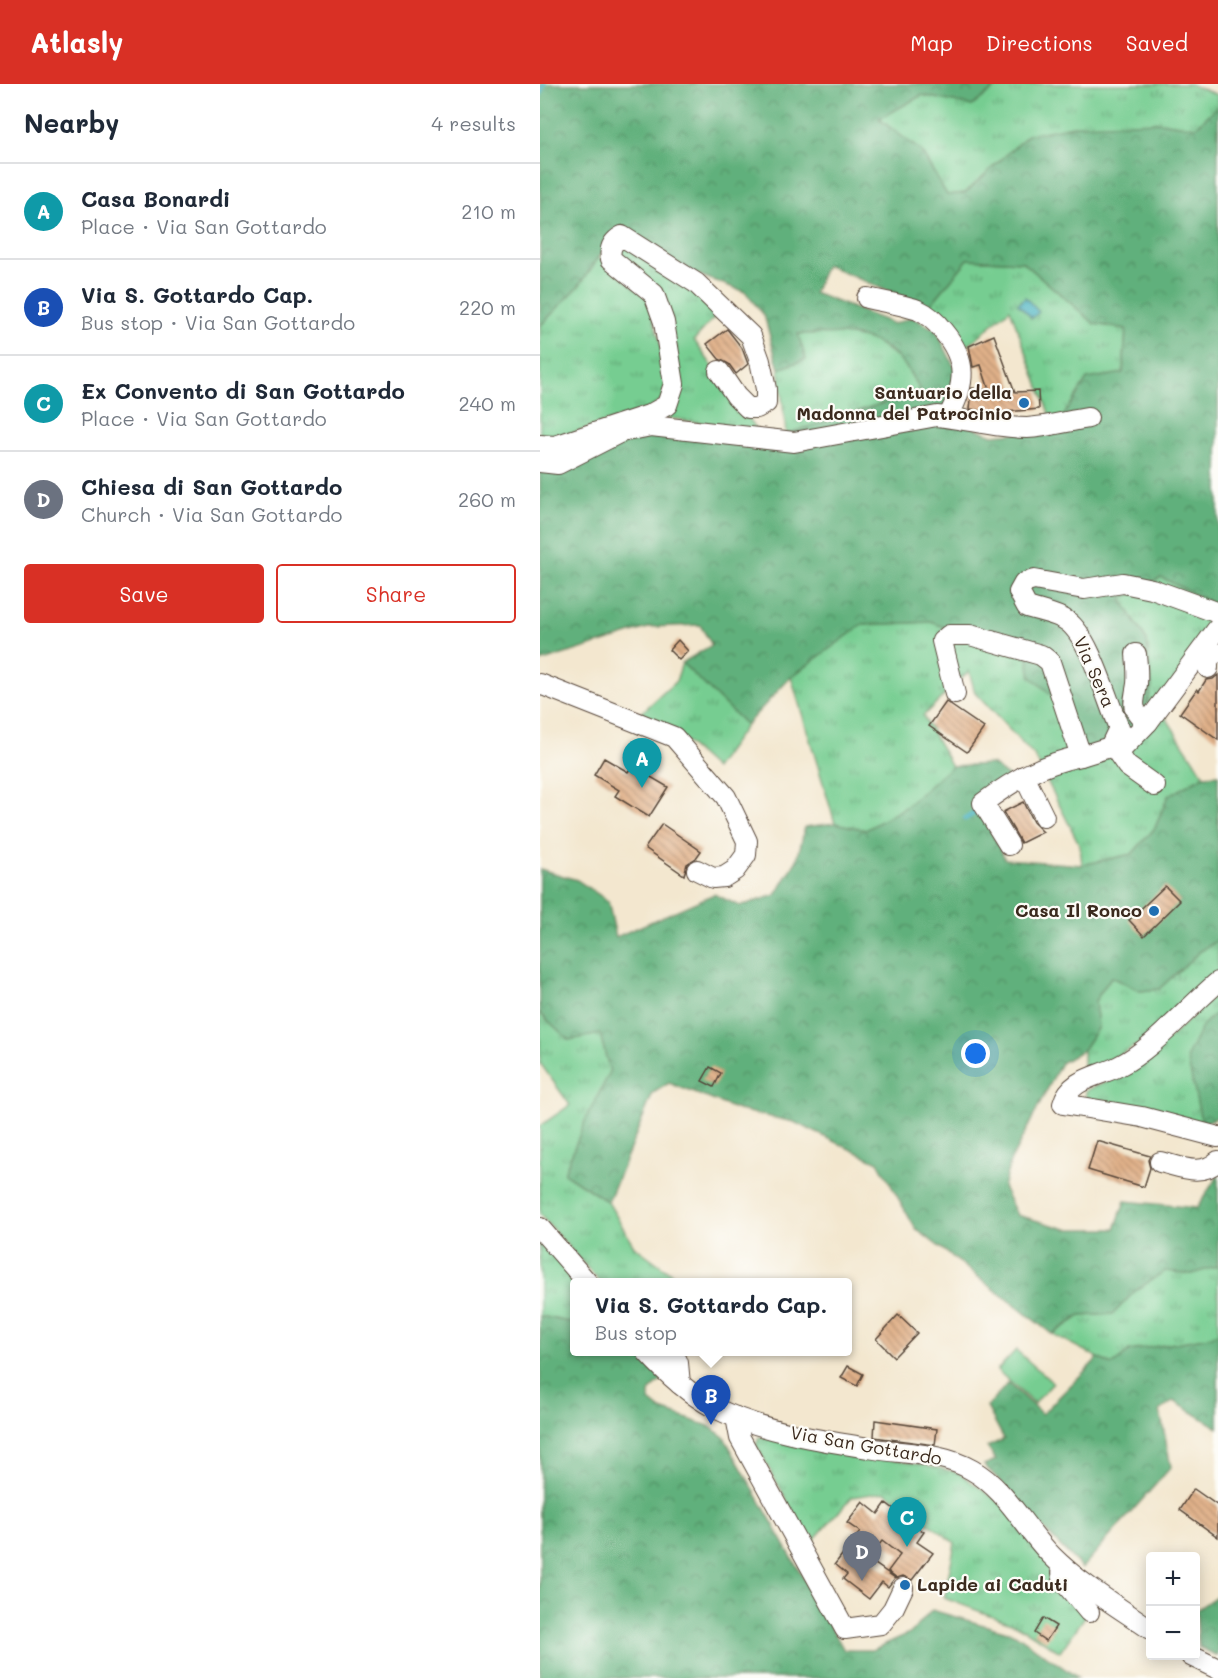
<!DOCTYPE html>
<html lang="en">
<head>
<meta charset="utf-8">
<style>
	:root { --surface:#fff; --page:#f2f2f3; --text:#1f2937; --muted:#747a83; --line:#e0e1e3; --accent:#d93025 }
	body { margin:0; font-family:Mali,sans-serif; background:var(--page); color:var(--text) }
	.controls { position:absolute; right:18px; bottom:18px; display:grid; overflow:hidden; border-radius:6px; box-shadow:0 3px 15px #0003 }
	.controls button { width:54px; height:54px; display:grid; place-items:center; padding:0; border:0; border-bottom:2px solid var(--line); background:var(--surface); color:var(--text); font:30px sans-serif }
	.you { position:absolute; left:436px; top:970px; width:21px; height:21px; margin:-15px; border:4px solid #fff; border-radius:50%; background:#1a73e8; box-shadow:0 0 0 9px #1a73e833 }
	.badge { display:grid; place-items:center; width:39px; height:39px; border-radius:50%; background:var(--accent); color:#fff; font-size:20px; font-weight:700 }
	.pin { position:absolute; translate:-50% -50px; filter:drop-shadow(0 2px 3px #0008) }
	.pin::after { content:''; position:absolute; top:32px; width:21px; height:18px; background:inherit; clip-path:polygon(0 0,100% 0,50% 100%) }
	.popup { position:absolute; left:30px; top:1194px; width:282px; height:78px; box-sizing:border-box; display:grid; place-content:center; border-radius:6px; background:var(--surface); filter:drop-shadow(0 2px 4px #0005); font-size:20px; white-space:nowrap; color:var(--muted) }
	.popup b { font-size:22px; color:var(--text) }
	.popup::after { content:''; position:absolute; left:50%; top:100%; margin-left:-12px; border:12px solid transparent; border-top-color:var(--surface) }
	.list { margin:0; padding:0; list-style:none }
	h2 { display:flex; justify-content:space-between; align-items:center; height:78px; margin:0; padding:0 24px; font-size:26px }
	h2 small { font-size:20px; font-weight:400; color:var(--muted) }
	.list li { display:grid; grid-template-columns:39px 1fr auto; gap:18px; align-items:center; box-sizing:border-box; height:96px; padding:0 24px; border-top:2px solid var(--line) }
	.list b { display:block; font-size:22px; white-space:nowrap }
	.list p { margin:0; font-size:20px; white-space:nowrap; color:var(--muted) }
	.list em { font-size:20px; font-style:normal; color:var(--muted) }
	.actions { display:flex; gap:12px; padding:18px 24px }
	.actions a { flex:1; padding:14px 0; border:2px solid var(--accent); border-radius:6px; text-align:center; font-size:21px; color:var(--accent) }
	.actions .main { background:var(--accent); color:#fff }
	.map { position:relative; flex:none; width:678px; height:1594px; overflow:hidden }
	header { display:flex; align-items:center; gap:36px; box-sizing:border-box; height:84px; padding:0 30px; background:var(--accent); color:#fff }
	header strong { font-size:28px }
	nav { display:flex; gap:33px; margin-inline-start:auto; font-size:21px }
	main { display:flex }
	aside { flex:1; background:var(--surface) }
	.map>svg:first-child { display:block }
	.grass { fill:url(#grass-tufts); stroke:#587c58; stroke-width:1.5 }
	.forest { fill:url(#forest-crowns); stroke:#4e6d4c; stroke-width:1.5; fill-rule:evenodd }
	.pitch { fill:#76cd91; stroke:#587c58; stroke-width:1.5 }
	.water { fill:url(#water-waves); stroke:#406e6f; stroke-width:1.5 }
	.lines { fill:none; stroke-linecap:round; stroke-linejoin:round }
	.stream { stroke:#44b1c0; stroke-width:4.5 }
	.building { fill:url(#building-back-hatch) }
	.minor-casing { stroke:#574639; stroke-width:22 }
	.minor { stroke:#fff; stroke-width:20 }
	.poi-dot { fill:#1f6fb2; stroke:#fdfcf7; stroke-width:2 }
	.labels { text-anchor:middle; stroke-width:4.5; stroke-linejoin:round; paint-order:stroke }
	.poi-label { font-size:18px; font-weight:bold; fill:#3b2a1e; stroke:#fdfcf7; text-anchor:end }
	.street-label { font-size:18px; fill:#3b2a1e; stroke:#fdfcf7 }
</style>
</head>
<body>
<header>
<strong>Atlasly</strong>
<nav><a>Map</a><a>Directions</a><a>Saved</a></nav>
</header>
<main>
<aside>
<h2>Nearby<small>4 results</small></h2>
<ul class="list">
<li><span class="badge" style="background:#0f9aa8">A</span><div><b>Casa Bonardi</b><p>Place · Via San Gottardo</p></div><em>210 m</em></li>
<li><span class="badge" style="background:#1a4fb4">B</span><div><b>Via S. Gottardo Cap.</b><p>Bus stop · Via San Gottardo</p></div><em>220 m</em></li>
<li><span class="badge" style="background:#0f9aa8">C</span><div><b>Ex Convento di San Gottardo</b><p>Place · Via San Gottardo</p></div><em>240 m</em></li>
<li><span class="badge" style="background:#6b7280">D</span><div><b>Chiesa di San Gottardo</b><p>Church · Via San Gottardo</p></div><em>260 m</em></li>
</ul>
<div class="actions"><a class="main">Save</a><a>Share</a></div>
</aside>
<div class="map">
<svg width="678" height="1594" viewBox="0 0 678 1594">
	<defs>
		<pattern id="grass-tufts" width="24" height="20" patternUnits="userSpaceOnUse" patternTransform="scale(1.5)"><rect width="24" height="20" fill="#76cd91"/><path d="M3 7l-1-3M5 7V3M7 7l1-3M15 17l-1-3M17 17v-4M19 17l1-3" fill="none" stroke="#62a776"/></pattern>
		<pattern id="forest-crowns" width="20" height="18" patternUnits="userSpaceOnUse" patternTransform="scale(1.5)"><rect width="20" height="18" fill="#60b07b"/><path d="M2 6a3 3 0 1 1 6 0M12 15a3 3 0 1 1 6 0" fill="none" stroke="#508f64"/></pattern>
		<pattern id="water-waves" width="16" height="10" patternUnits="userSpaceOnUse" patternTransform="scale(1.5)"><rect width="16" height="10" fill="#44b1c0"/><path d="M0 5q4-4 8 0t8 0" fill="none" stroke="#3a909b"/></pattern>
		<pattern id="building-back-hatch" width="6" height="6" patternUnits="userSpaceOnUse" patternTransform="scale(1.5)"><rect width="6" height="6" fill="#e0b189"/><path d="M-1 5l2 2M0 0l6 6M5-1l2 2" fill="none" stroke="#b7906f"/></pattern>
	</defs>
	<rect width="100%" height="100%" fill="#fdfcf7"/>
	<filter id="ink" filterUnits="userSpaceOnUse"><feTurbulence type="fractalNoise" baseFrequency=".0167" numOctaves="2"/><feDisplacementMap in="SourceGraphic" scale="12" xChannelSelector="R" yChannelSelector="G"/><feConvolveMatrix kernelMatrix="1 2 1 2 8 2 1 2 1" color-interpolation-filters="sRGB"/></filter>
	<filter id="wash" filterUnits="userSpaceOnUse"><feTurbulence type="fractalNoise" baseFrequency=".008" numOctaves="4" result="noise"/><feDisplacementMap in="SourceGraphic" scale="24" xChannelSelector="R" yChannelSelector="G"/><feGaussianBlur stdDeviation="1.35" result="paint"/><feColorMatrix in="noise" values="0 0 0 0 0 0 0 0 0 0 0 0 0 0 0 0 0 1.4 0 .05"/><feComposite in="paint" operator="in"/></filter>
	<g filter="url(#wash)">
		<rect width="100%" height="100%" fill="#f3e7cf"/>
		<g class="grass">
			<polygon points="460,0 650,0 678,11 678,22 656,43 617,38 488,51 425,109 407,111 381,67 339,35 382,11 432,22"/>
			<polygon points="86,160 180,227 154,256 218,347 122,333 131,320 119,207 77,174"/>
			<polygon points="59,173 108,215 119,254 126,300 122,315 109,325 0,359 0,242 38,203"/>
			<polygon points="428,175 483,178 555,240 586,245 583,290 515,345 470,225 423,266 388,224"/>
			<polygon points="300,249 334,256 363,278 381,307 246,350 239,285 265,275 257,250"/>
			<polygon points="621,493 678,522 678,541 621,626 664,692 628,712 615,744 592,770 542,781 540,762 495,673 435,609 429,587 383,632 412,682 366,723 326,746 295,739 251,593 322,541 391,538 488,574 607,557 581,515"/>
			<polygon points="142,579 206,641 175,685 134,648 99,631 136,597"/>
			<polygon points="678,856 678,890 607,956 554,984 543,983 543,966 558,943 555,917 571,893 600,907 619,905 659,868"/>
			<path d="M 678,908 L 678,927 L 663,941 L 662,1040 L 545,1018 L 546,1007 C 560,998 576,996 588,988 C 621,965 649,935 678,908 Z"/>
			<polygon points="0,929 29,956 60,950 70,988 46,1035 24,1089 68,1118 94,1162 143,1198 60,1198 0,1131 0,1042 30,1021 0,979"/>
			<polygon points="0,1157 36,1198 34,1239 0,1232"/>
			<polygon points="678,1176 678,1249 670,1253 590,1267 572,1281 512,1250 540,1232 573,1230 595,1207 626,1186 651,1190 676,1183"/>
			<polygon points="219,1353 383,1380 419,1389 462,1420 556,1517 520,1568 479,1542 404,1514 415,1459 346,1408 312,1413 271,1459 216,1361"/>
		</g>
		<g class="forest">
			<path d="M 0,0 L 460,0 L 432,22 L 382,11 L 339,35 L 381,67 L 407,111 L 425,109 L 488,51 L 538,41 L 617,38 L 656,43 L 678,22 L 678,522 L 621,493 L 581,515 L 607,557 L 612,603 L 602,635 L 598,642 L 542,670 L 524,622 L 491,593 L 488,574 L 391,538 L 322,541 L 251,593 L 206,641 L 142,579 L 172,561 L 160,541 L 111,543 L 0,578 L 0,368 L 142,339 L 246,350 L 381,307 C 375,298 370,287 363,279 C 335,246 297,249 258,250 L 266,275 L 239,285 L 224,231 L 205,208 L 143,185 L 80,143 L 38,203 L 0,242 ZM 428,175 L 483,178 L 555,240 L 586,245 L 583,289 L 547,295 L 515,345 L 453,351 L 404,332 L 419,292 L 396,246 L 372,233 L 354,240 L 274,209 L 286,181 L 388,224 Z"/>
			<polygon points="452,680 472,695 444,733 465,775 542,781 592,770 615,744 628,712 664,692 678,691 678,856 659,868 619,905 600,907 571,893 555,917 558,943 543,966 521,979 470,1078 463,1103 477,1131 527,1145 575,1145 585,1117 657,1124 678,1091 678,1176 676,1183 651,1190 625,1187 595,1207 573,1230 540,1232 512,1250 375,1144 338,1078 254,1038 198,1026 129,999 113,1009 68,1118 24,1089 46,1035 70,988 60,950 29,956 0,929 0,785 37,796 68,817 76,853 174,810 200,822 236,811 257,776 265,743 295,739 326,746 366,723 412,682"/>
			<polygon points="678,927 678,1033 662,1040 647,973 663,941"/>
			<polygon points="0,1232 34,1239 34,1268 96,1268 123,1295 110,1307 110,1317 121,1326 169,1342 184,1353 304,1566 332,1566 372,1548 392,1526 475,1550 538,1594 0,1594"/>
			<polygon points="678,1249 678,1344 634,1317 620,1327 631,1383 542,1484 492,1433 479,1416 444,1381 456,1376 447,1363 464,1355 447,1323 468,1299 502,1330 558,1274 572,1281 590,1267 670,1253"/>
			<polygon points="678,1511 678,1572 659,1563 656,1526"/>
		</g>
		<polygon class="pitch" points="476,1266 513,1299 494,1320 457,1286"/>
		<polygon class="water" points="485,213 499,228 492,234 478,220"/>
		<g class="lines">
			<g class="stream">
				<polyline points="0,11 4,0"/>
				<polyline points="425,735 440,726"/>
			</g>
		</g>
		<g id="blocks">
			<g class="building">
				<polygon points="187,245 202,264 208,280 196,290 189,280 179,275 167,260"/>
				<polygon points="454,251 475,308 498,307 499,325 455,329 430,325 432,304 449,306 441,281 433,283 429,262"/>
				<polygon points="138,556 148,567 139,576 129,566"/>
				<polygon points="678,591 678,656 640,629 657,605 659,607 666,596 673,595"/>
				<polygon points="406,618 444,644 427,668 389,642"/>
				<polygon points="64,674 88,688 92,682 128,703 109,733 75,712 79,706 54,691"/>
				<polygon points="483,718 493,738 503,748 481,759 463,728"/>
				<polygon points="122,740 161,767 156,774 147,780 144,791 105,764"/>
				<polygon points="625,802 640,817 604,852 589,836"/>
				<polygon points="170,983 181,989 174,1003 162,997"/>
				<polygon points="557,1057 610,1072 608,1076 610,1084 604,1103 548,1086"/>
				<polygon points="358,1231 377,1249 354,1273 336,1255"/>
				<polygon points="308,1282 323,1290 317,1302 301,1294"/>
				<polygon points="335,1336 397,1345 395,1361 334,1353"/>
				<polygon points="654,1405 678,1422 678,1453 640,1426"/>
				<polygon points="323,1418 338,1430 346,1419 384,1448 377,1458 393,1469 372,1496 363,1492 357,1494 348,1487 360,1471 342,1457 328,1475 355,1494 348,1503 342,1498 329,1515 303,1495 307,1490 295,1480 320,1448 307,1439"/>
				<polygon points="503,1534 516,1542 506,1557 494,1549"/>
			</g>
		</g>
	</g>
	<g filter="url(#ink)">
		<use href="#blocks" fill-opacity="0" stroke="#574639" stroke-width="1.5"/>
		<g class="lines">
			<g class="minor-casing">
				<g id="minor">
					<path d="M 327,214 C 343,218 362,220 378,226 C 387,230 397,239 403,247 C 428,277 426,300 408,333"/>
					<path d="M 0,361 L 15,362 L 109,331 L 127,321 L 134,300 L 124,238 L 114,210 L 71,175 C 69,164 73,157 82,152 L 156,199 L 211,252 L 220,277 L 226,305 L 226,319 L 217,324 L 208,324 L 196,312 L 179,287"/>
					<path d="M 0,378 L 18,380 L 81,348 L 111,342 L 254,358 L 397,332 C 427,335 457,344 487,344 C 507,343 528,337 548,334"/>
					<path d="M 596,570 C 597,580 598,590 597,600 C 594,620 589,626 608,638"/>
					<polyline points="668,584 668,575 675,569 678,569"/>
					<polyline points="0,600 134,653 186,713 207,757 206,771 195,786 184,793 173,794 157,786"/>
					<path d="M 415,610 L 402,557 L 409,551 L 430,551 L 501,571 L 510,578 L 541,672 L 570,663 L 579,644 C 567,617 550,553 527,537 C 517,530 499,527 487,523 L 479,508 L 484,499 L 494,496 L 544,505 L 583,499 L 612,505 L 678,529"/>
					<polyline points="484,692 504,733"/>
					<polyline points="615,702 587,682 578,669 608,638 678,544"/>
					<path d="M 469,761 L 443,719 C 475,695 502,680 541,672"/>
					<path d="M 678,898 C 647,924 613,965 579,982 C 558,993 530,994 523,1020 L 602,1033 L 678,1053"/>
					<path d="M 620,1078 C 641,1083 661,1093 678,1077"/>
					<polyline points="0,1144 47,1198"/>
					<path d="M 107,1268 C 126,1289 148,1309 173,1323 C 220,1347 283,1357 335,1365 C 367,1370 403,1369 432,1386 C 466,1405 485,1445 512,1472 C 541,1501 577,1522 610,1545"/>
					<polyline points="133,1268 138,1279 140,1300"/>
					<polyline points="196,1333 200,1354 305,1545 341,1540 353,1525 363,1504"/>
					<polyline points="524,1486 522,1489 524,1498 549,1528"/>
					<polyline points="651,1572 678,1585"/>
				</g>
			</g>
			<use href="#minor" class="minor"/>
		</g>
	</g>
	<g class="poi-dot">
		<circle cx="484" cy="319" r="6"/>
		<circle cx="614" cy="827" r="6"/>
		<circle cx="365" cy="1501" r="6"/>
	</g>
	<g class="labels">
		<g class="poi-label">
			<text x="472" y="315">Santuario della<tspan x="472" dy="21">Madonna del Patrocinio</tspan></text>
			<text x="602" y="833">Casa Il Ronco</text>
			<text x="377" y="1507" text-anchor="start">Lapide ai Caduti</text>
		</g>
		<g class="street-label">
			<text transform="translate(554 588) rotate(66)" y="6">Via Sera</text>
			<text transform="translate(326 1362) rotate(10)" y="6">Via San Gottardo</text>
		</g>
	</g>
</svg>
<div class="controls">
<button>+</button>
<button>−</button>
</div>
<div class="you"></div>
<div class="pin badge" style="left:102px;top:704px;background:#0f9aa8">A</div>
<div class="pin badge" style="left:171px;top:1341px;background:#1a4fb4">B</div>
<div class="popup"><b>Via S. Gottardo Cap.</b>Bus stop</div>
<div class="pin badge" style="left:367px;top:1463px;background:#0f9aa8">C</div>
<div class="pin badge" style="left:322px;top:1497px;background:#6b7280">D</div>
</div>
</main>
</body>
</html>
